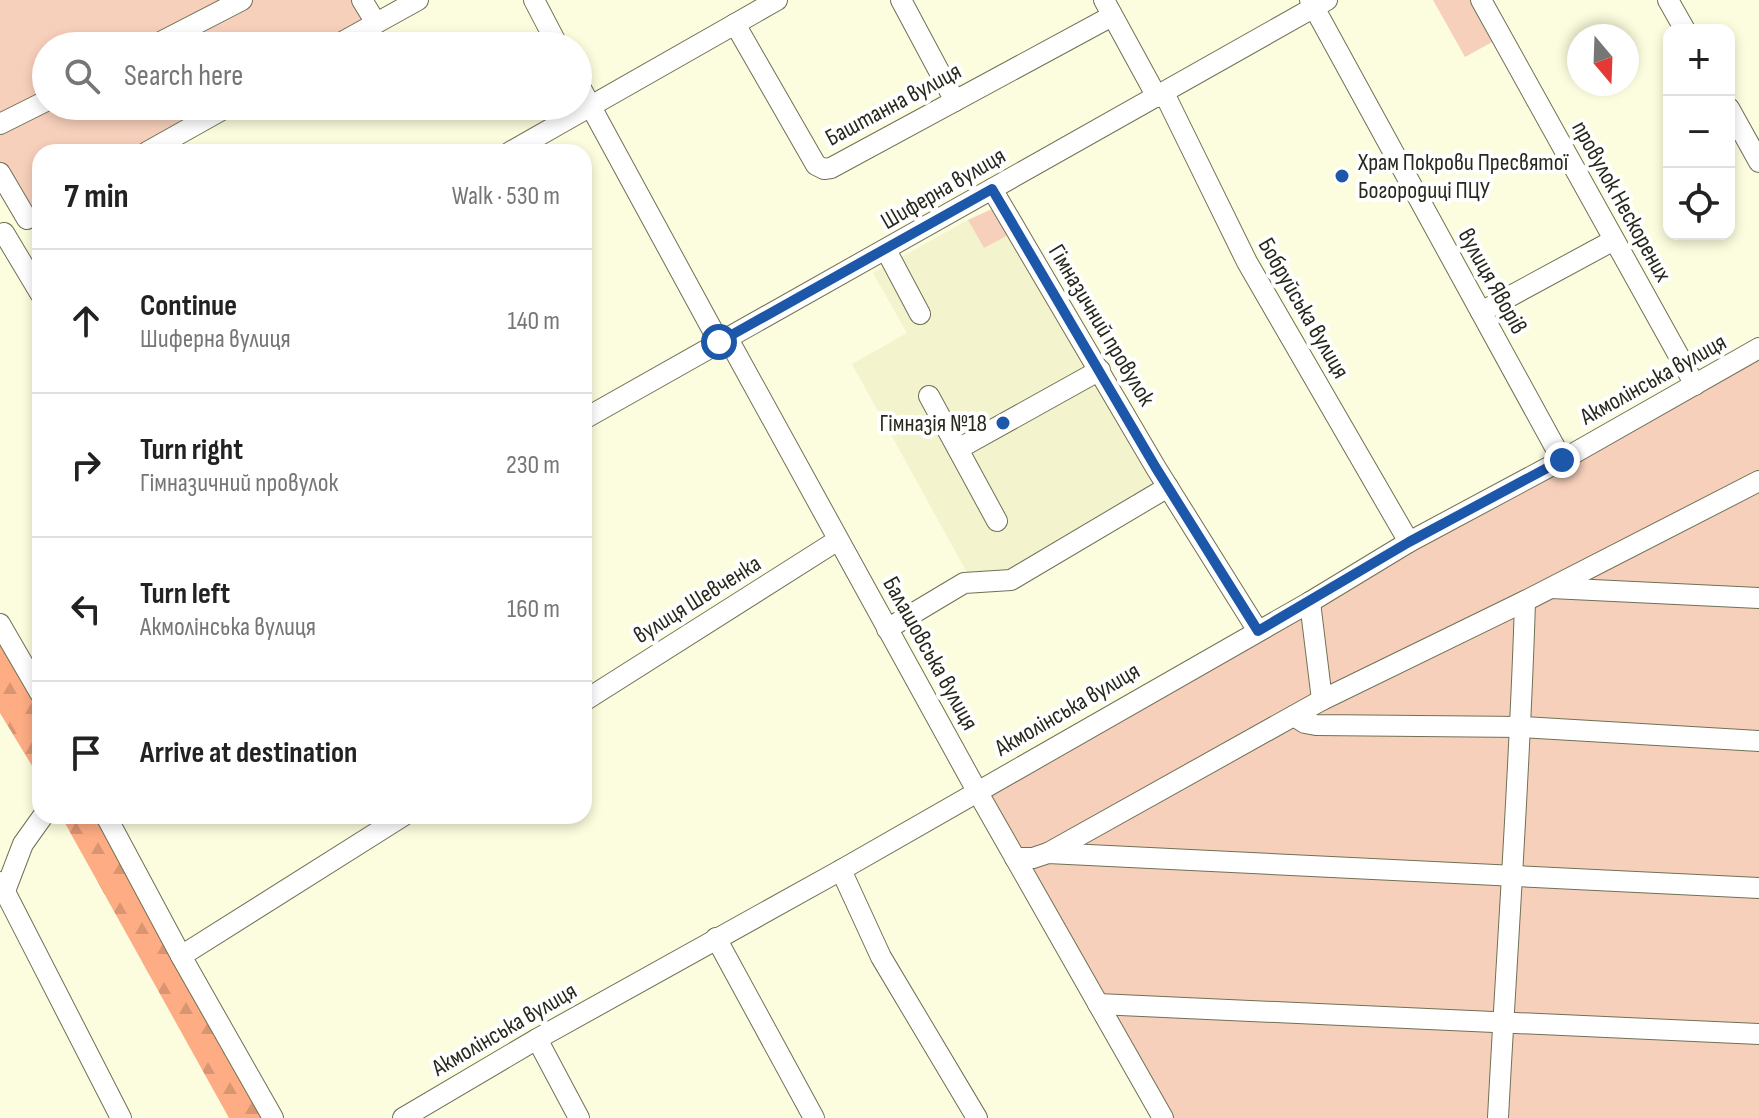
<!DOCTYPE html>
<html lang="en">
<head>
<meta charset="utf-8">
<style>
	:root { --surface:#fff; --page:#f2f2f2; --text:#222; --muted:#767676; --line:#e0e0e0 }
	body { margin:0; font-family:"Sofia Sans Condensed",sans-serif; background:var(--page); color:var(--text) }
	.controls { position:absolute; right:24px; top:24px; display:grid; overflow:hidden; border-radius:16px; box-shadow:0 4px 12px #0003 }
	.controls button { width:72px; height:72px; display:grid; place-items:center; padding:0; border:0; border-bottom:2px solid var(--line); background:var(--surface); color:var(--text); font:40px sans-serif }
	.compass { position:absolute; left:1567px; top:24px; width:72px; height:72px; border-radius:50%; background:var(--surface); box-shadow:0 4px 12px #0003; rotate:161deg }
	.stop { position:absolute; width:24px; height:24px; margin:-18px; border:6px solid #1d57a9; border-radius:50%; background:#fff }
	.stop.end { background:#1d57a9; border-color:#fff; box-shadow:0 2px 8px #0008 }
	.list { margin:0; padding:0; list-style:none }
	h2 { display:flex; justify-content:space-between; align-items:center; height:104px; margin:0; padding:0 32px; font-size:34px }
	h2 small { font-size:26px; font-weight:400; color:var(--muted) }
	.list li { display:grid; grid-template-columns:52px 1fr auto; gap:24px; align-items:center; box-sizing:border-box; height:144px; padding:0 32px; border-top:2px solid var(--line) }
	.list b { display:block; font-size:30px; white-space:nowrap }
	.list p { margin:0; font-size:26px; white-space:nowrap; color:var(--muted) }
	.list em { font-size:26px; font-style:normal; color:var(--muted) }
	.icon { flex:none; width:44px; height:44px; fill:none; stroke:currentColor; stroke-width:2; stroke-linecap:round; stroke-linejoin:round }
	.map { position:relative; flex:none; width:1759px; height:1118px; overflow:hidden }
	.search { position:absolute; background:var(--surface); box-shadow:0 4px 12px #0003; left:32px; top:32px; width:560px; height:88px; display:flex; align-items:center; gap:20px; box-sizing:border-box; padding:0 28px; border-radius:44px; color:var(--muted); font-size:30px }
	.panel { position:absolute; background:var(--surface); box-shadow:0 4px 12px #0003; left:32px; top:144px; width:560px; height:680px; border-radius:24px }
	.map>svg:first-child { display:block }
	.built { fill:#f3f3cd }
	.forest { fill:url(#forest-firs) }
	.green { fill:#f7d0bc }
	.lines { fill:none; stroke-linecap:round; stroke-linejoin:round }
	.minor-casing { stroke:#707055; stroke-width:22 }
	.minor { stroke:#fff; stroke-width:20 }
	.route { stroke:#1d57a9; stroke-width:10 }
	.poi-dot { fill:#1d57a9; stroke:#fff; stroke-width:3 }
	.labels { text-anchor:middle; stroke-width:8; stroke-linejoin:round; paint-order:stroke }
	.street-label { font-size:24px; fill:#28291d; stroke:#fff }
	.poi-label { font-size:24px; fill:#28291d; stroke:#fff; text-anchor:start }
</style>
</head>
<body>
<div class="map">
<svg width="1759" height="1118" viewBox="0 0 1759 1118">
	<defs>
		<pattern id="forest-firs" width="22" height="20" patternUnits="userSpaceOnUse" patternTransform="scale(2)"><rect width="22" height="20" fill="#fdac83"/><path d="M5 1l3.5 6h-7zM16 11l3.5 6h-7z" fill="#d99471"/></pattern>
	</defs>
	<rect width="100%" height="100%" fill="#fcfcde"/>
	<polygon class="built" points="968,220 984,248 1012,233 1155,483 1008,571 969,576 852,364 907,333 873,273"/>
	<g class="forest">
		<polygon points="0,624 40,693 40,779 0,713"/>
		<polygon points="61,816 107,816 273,1118 229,1118"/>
	</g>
	<g class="green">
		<polygon points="0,0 362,0 376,23 335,46 46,46 46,106 228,106 147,152 40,152 40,212 27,219 0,173"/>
		<polygon points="1433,0 1471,0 1494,41 1465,57"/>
		<polygon points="994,208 1012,233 984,248 968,220"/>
		<polygon points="1759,348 1759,1118 1163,1118 977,791"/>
	</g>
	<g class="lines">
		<g class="minor-casing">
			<g id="minor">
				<polyline points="362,0 376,23"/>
				<polyline points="534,0 558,46"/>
				<polyline points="901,0 955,101"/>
				<polyline points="1104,0 1157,97"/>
				<polyline points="1310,0 1562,460"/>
				<polyline points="1481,0 1695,385"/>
				<polyline points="1668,0 1685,30"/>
				<polyline points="735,24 777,0"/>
				<polyline points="153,46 242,0"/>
				<polyline points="335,46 418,0"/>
				<polyline points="578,83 719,342"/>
				<polyline points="1164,93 1247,262 1409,542"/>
				<polyline points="1729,108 1759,162"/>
				<polyline points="0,124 46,101"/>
				<polyline points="147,152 229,106"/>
				<polyline points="510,152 735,24 816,165 824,169 831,168 1112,16"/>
				<polyline points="0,173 27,219"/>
				<polyline points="992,189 1156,468 1258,631"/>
				<polyline points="4,233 40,293"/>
				<polyline points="886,250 920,314"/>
				<polyline points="1481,312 1614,240"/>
				<polyline points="727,337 977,791 1163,1118"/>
				<polyline points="929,396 997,521"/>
				<polyline points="584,419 1327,0"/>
				<polyline points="958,449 1100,370"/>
				<polyline points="1551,588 1759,598"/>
				<polyline points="1310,602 1322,700"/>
				<polyline points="0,624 40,693"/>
				<polyline points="887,629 964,583 1011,580 1168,487"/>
				<polyline points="584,701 838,540"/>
				<polyline points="1294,716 1305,723 1316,725 1522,727 1759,741"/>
				<polyline points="106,816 181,956 273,1118"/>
				<polyline points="1048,853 1322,700 1525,601 1759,481"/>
				<polyline points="1015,858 1033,858 1048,853 1759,888"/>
				<polyline points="841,870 881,957 977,1118"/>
				<polyline points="0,882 121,1118"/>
				<polyline points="5,891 23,844 43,816"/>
				<polyline points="716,938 814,1118"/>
				<polyline points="181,956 403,816"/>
				<polyline points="1098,1004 1759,1034"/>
				<polyline points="537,1039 579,1118"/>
				<polyline points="403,1118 537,1039 841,870 1310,602 1409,542 1562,460 1759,348"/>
				<path d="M 1498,1118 C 1507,946 1520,773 1525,601"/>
			</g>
		</g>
		<use href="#minor" class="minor"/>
	</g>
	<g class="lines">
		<polyline class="route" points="719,342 992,189 1156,468 1258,631 1409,542 1562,460"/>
	</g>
	<g class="poi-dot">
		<circle cx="1342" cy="176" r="8"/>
		<circle cx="1003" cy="423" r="8"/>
	</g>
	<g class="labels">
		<g class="street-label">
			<text transform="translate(893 104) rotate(-28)" y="8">Баштанна вулиця</text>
			<text transform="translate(943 188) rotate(-30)" y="8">Шиферна вулиця</text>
			<text transform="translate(1622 201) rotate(61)" y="8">провулок Нескорених</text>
			<text transform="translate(1493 281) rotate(61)" y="8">вулиця Яворів</text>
			<text transform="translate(1304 308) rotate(60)" y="8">Бобруйська вулиця</text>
			<text transform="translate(1102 325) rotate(59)" y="8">Гімназичний провулок</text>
			<text transform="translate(1653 379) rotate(-29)" y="8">Акмолінська вулиця</text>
			<text transform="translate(697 599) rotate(-32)" y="8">вулиця Шевченка</text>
			<text transform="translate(931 653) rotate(61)" y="8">Балашовська вулиця</text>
			<text transform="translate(1067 709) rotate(-30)" y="8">Акмолінська вулиця</text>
			<text transform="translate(504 1029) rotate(-30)" y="8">Акмолінська вулиця</text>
		</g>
		<g class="poi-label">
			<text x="1358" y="170">Храм Покрови Пресвятої<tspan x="1358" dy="28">Богородиці ПЦУ</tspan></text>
			<text x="987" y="431" text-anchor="end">Гімназія №18</text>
		</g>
	</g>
</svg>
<div class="controls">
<button>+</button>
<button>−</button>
<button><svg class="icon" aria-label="locate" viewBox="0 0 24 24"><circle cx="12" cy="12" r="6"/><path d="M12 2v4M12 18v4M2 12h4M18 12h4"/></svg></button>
</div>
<svg class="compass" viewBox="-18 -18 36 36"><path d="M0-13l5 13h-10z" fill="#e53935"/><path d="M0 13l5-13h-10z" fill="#767676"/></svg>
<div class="stop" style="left:719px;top:342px"></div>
<div class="stop end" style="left:1562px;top:460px"></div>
<div class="search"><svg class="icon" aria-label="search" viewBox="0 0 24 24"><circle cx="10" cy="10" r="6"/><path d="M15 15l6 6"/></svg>Search here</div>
<section class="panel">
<h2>7 min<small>Walk · 530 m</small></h2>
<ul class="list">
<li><svg class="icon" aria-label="ahead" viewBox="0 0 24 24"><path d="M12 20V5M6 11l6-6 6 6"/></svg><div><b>Continue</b><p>Шиферна вулиця</p></div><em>140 m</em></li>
<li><svg class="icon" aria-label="right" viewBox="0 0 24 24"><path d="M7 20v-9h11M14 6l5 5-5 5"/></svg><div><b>Turn right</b><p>Гімназичний провулок</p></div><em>230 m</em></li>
<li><svg class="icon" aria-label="left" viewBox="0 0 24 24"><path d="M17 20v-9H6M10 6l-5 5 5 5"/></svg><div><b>Turn left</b><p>Акмолінська вулиця</p></div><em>160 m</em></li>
<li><svg class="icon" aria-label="arrive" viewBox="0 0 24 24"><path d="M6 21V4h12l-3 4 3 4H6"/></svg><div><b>Arrive at destination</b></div></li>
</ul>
</section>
</div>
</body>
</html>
